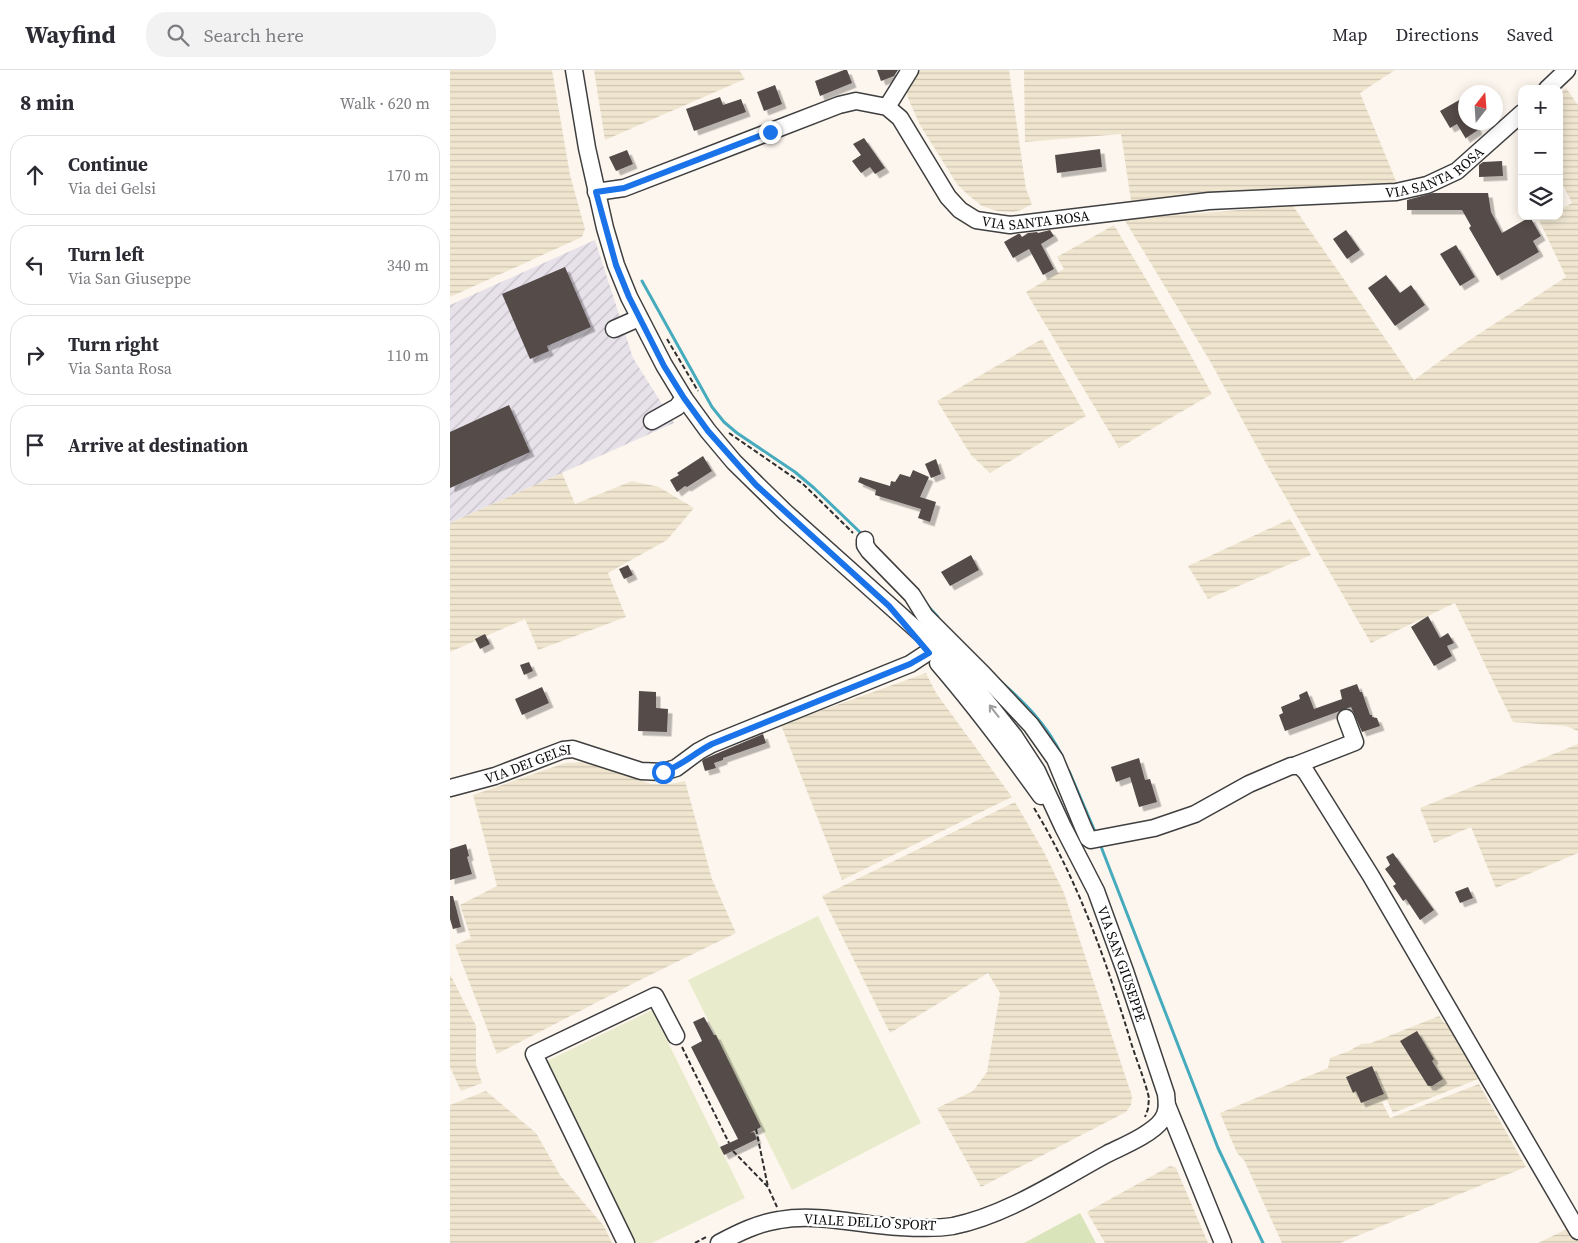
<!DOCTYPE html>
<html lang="en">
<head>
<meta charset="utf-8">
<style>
	:root { --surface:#fff; --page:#f2f2f3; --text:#2b2b33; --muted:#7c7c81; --line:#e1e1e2 }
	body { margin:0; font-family:"Source Serif 4",serif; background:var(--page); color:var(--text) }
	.controls { position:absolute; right:15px; top:15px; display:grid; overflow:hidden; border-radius:10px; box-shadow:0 2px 12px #0003 }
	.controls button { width:45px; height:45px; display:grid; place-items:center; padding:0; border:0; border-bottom:1px solid var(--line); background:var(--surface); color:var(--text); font:25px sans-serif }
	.compass { position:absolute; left:1008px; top:15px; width:45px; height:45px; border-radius:50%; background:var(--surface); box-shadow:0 2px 12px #0003; rotate:17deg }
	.stop { position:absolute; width:15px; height:15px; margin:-11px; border:4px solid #1a73e8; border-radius:50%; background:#fff }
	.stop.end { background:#1a73e8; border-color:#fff; box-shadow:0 1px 5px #0008 }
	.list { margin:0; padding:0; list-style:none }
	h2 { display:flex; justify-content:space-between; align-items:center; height:65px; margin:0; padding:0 20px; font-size:21px }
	h2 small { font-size:16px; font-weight:400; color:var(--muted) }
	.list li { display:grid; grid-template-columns:32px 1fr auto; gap:15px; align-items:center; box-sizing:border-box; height:80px; margin:0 10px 10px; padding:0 10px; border:1px solid var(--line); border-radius:20px }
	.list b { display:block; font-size:19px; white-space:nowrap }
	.list p { margin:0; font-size:16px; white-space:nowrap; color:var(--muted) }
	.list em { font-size:16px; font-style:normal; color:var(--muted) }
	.icon { flex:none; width:28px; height:28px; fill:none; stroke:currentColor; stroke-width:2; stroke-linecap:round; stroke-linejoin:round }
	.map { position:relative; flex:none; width:1128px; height:1173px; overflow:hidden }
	header { display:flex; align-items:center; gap:30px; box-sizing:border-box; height:70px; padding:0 25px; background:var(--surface); border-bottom:1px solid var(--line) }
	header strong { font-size:24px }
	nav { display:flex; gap:28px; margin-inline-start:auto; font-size:18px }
	.search { width:350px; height:45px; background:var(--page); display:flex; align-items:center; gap:12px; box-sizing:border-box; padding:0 18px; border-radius:20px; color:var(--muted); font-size:19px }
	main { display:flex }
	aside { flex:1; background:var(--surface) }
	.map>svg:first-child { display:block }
	.industrial { fill:url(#industrial-furrows) }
	.farmland { fill:url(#farmland-rules) }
	.grass { fill:#dae4bb }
	.pitch { fill:#e9eccc }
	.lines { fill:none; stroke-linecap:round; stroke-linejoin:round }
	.stream { stroke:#47abbe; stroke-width:3 }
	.building { fill:#544b4a; filter:url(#shadow) }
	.minor-casing { stroke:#3f3f3f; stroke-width:19 }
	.path { stroke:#2e2e2e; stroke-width:2; stroke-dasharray:5 2.5; stroke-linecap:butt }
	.minor { stroke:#fff; stroke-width:16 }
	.oneway { stroke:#9e9e9e }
	.route { stroke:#1a73e8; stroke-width:6 }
	.labels { text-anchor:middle; stroke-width:5; stroke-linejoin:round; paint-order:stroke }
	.street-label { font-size:14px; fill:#0c0c0c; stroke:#fff }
</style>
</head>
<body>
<header>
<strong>Wayfind</strong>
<div class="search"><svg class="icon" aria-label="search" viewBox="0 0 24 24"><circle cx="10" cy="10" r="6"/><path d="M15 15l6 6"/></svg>Search here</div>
<nav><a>Map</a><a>Directions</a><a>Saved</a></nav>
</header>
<main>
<aside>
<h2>8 min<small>Walk · 620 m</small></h2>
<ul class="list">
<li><svg class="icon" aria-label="ahead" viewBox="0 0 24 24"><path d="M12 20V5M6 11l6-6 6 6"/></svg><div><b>Continue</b><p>Via dei Gelsi</p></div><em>170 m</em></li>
<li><svg class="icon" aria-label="left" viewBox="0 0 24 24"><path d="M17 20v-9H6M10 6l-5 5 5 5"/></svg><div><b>Turn left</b><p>Via San Giuseppe</p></div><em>340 m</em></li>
<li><svg class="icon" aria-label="right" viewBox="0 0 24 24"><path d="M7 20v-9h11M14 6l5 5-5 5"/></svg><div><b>Turn right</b><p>Via Santa Rosa</p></div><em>110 m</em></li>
<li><svg class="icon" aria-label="arrive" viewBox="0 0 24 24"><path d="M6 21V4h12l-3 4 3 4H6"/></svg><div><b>Arrive at destination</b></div></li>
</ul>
</aside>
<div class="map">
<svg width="1128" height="1173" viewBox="0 0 1128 1173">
	<defs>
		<pattern id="industrial-furrows" width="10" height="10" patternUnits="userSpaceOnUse" patternTransform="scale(1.25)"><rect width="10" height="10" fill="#e7e1ea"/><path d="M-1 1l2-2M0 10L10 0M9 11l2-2" fill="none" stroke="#c5c0c8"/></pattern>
		<pattern id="farmland-rules" width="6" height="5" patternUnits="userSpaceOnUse" patternTransform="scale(1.25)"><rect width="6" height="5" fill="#f0e6d0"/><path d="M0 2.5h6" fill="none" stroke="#cdc4b1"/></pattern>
		<filter id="shadow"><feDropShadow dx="4.5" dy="4.5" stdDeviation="0" flood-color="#0004"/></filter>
	</defs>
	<rect width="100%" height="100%" fill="#fdf6ee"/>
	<polygon class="industrial" points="145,170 183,288 224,353 0,453 0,235"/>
	<g class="farmland">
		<polygon points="0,0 102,0 120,105 135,159 132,167 0,227"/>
		<polygon points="144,0 289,0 295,9 155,70"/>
		<polygon points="467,0 559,0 576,119 582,134 571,140 563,142 547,141 532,136 517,124 507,114 470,55 458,28 456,16"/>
		<polygon points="574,0 945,0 910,23 948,116 937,119 785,120 681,131 671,64 575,72"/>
		<polygon points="1116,18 1128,35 1128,661 1116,656 1063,652 1005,533 921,573 818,397 760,291 674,149 843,136 964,310 1009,277 1116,207 1089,150 1097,146 1109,146 1109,140 1122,133 1109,107 1109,25"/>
		<polygon points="664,155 734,273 762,324 669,378 576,222 614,199 607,187"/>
		<polygon points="592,269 636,346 540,403 521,385 487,331"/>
		<polygon points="112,403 125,434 182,411 209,417 244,438 217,470 158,503 176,547 88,580 75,549 0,582 0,453"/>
		<polygon points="840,449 861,485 758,529 738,496"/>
		<polygon points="476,603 486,623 562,727 392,810 331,655"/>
		<polygon points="1128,674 1128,783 1046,818 1021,757 984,773 970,738"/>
		<polygon points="132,692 157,698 201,714 220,714 235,711 262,809 286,863 188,911 47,984 5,875 21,868 10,835 47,816 23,725 115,693"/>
		<polygon points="565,732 594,782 614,823 682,1026 681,1035 676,1042 531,1117 487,1038 523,1021 537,1002 550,923 538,903 440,963 372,826"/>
		<polygon points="0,904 26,956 26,995 32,1013 11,1021 0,997"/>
		<polygon points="989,946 994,953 999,954 1023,998 1033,1007 943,1043 937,1030 932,1032 940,1048 1029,1014 1076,1097 890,1173 832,1173 794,1090 787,1083 770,1043 878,998 880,988 899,981 911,974 921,973"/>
		<polygon points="36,1021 86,1063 110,1105 154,1156 162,1173 0,1173 0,1035"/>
		<polygon points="720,1096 726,1098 758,1173 655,1173 637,1142"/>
		<polygon points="1128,1153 1128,1173 1088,1173 1125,1155"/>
	</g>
	<polygon class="grass" points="630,1143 646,1173 574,1173"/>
	<g class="pitch">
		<polygon points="368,846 471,1053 342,1120 238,910"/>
		<polygon points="202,940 295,1128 202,1173 184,1173 95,992"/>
	</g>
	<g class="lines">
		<g class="stream">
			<polyline points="192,211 262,337 274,352 287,363 345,402 364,418 414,466"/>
			<polyline points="477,535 488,547"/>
			<path d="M 548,609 C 574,632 597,654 612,686"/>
			<polyline points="619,701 646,764"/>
			<polyline points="650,774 768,1078 813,1173"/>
		</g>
	</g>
	<g class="building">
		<polygon points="394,0 397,0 402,13 370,26 365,11"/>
		<polygon points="427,0 448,0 444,6 431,11"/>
		<polygon points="325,15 332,34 314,41 307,22"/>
		<polygon points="270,27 273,35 291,29 296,42 244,61 236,39"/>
		<polygon points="1011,29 1016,38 1016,52 1024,52 1028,60 1016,68 1016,69 1007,54 1000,58 990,41"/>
		<polygon points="414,68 435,98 425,104 420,97 411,103 402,91 411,85 403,74"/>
		<polygon points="650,79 652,97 607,103 605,85"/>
		<polygon points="177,80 183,94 166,101 159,87"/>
		<polygon points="1052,91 1053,106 1029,107 1029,95 1033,92"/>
		<polygon points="983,123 1038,123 1041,142 1052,163 1080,147 1091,166 1083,171 1089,182 1047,206 1019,158 1021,156 1012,140 957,140 957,130"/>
		<polygon points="600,160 604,166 591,174 604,199 593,205 579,179 563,188 554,172 568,164 570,164 572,167 578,163 587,162 588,163"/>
		<polygon points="896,160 910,180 897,189 883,169"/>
		<polygon points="1006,175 1025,207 1010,216 990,184"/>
		<polygon points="115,197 141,257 97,276 99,281 80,289 52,224"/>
		<polygon points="936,205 950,223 961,215 975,235 945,256 918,218"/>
		<polygon points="59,335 80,382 0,418 0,362"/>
		<polygon points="253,386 262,401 237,417 235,416 227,422 220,410 229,405 227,403"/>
		<polygon points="486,389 491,404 481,408 475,394"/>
		<polygon points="463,400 479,407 470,427 486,432 480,452 468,448 471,439 425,425 426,420 408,412 410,407 440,416 441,411 445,412 450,404 460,407"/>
		<polygon points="521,485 529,500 500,516 491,502"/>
		<polygon points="178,495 183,505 174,509 169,499"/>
		<polygon points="978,546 990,568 998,563 1004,573 997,576 1002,586 984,596 961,557"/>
		<polygon points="35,564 40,574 30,579 25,569"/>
		<polygon points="79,592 83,601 74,605 70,595"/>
		<polygon points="907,614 910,622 912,622 920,645 922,645 922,647 927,648 930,656 912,662 901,637 835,661 829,645 833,643 831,637 850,629 849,625 857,621 864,639 892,629 890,620"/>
		<polygon points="92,617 99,633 72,645 65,629"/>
		<polygon points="189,621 206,622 206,638 218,639 217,662 188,661"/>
		<polygon points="313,664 316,673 273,688 273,690 264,693 266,698 255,701 252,691 254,689"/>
		<polygon points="689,688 695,710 700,709 707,732 689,737 680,707 666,712 661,697"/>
		<polygon points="16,774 19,786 17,787 22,804 0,810 0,779"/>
		<polygon points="943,783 984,840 970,850 956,829 953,831 943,816 946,814 935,799 940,795 936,787"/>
		<polygon points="1018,817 1023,828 1010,833 1005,822"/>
		<polygon points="0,826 3,826 11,857 3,859 0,849"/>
		<polygon points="254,947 264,965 266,965 311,1057 300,1063 304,1062 307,1069 274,1085 270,1077 288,1069 241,977 252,971 243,952"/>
		<polygon points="967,961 984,989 982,991 993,1009 982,1016 978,1016 950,971"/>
		<polygon points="922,996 934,1024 911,1033 906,1021 903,1023 896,1007"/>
	</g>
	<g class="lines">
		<g class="minor-casing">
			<g id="minor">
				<path id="s1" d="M 124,0 L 137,78 L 155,158 L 166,195 L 179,227 L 214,295 L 234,328 L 258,361 L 284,392 L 335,442 L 486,577 L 521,612 L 564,666 L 587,701 L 613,757 L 646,821 L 675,901 L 716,1024 C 717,1033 718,1042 712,1050 C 702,1064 673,1076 657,1084 C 609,1110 557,1145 503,1156 C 486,1159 467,1158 450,1157 C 410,1155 369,1143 329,1150 C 308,1153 288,1163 269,1173"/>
				<polyline points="1097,19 1117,0"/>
				<polyline points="437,37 460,0"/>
				<path id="s2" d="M 146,122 L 174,118 L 389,35 L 406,31 L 437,37 L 450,48 L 498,127 L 510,140 L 526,150 L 560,155 L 759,131 L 946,122 L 977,115 L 1007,101 L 1072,43"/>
				<polyline points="164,259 189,248"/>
				<polyline points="202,351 227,337 234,328"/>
				<polyline points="415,470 415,475 419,481 462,525 475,546 533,604 581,655 605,689 633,757 638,768 641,770 704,758 745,744 799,714 841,696 850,696 856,702 921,806 1128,1161"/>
				<path d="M 488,593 C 525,636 558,680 591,726"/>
				<polyline points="846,695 905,672 896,648"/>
				<path id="s3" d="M 0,718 L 45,706 L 113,680 L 123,679 L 191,701 L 213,702 L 226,698 L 249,681 L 262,674 L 460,594 L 486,577"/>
				<polyline points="717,1035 773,1173"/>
				<polyline points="176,1173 84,984 205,926 226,966"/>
			</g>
		</g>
		<g class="path">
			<polyline points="217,269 248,321"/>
			<polyline points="279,363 353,414 403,463"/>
			<path d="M 584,738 C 627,809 655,887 679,966 C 685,987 694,1007 699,1028 L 698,1039 L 695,1047"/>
			<polyline points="232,977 279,1073"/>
			<polyline points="306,1059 318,1117"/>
			<polyline points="283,1081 318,1117 327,1137"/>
			<polyline points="245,1173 256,1167"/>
		</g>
		<use href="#minor" class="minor"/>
	</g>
	<defs><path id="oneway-shaft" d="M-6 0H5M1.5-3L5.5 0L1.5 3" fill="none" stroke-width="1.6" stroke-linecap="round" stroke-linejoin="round" transform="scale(1.25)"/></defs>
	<use class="oneway" href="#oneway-shaft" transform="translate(544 641) rotate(-128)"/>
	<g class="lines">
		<path class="route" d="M 213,702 C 232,696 244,683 262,674 L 460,594 L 479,583 L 439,536 L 306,415 L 258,361 L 234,328 L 214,296 L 179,227 L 166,195 L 146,122 L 174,118 L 320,62"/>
	</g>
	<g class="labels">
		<g class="street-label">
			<text dy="5" stroke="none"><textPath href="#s2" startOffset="919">VIA SANTA ROSA</textPath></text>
			<text dy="5" stroke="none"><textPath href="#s2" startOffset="514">VIA SANTA ROSA</textPath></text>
			<text dy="5" stroke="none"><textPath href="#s3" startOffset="82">VIA DEI GELSI</textPath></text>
			<text dy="5" stroke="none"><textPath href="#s1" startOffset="1076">VIA SAN GIUSEPPE</textPath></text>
			<text transform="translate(420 1152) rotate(3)" y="5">VIALE DELLO SPORT</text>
		</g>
	</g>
</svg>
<div class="controls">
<button>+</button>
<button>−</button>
<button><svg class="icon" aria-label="layers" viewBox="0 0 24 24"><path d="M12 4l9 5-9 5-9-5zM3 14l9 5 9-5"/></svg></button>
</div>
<svg class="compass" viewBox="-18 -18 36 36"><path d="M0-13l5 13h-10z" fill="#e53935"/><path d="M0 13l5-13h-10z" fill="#7c7c81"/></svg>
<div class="stop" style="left:213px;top:702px"></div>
<div class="stop end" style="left:320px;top:62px"></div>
</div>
</main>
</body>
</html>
